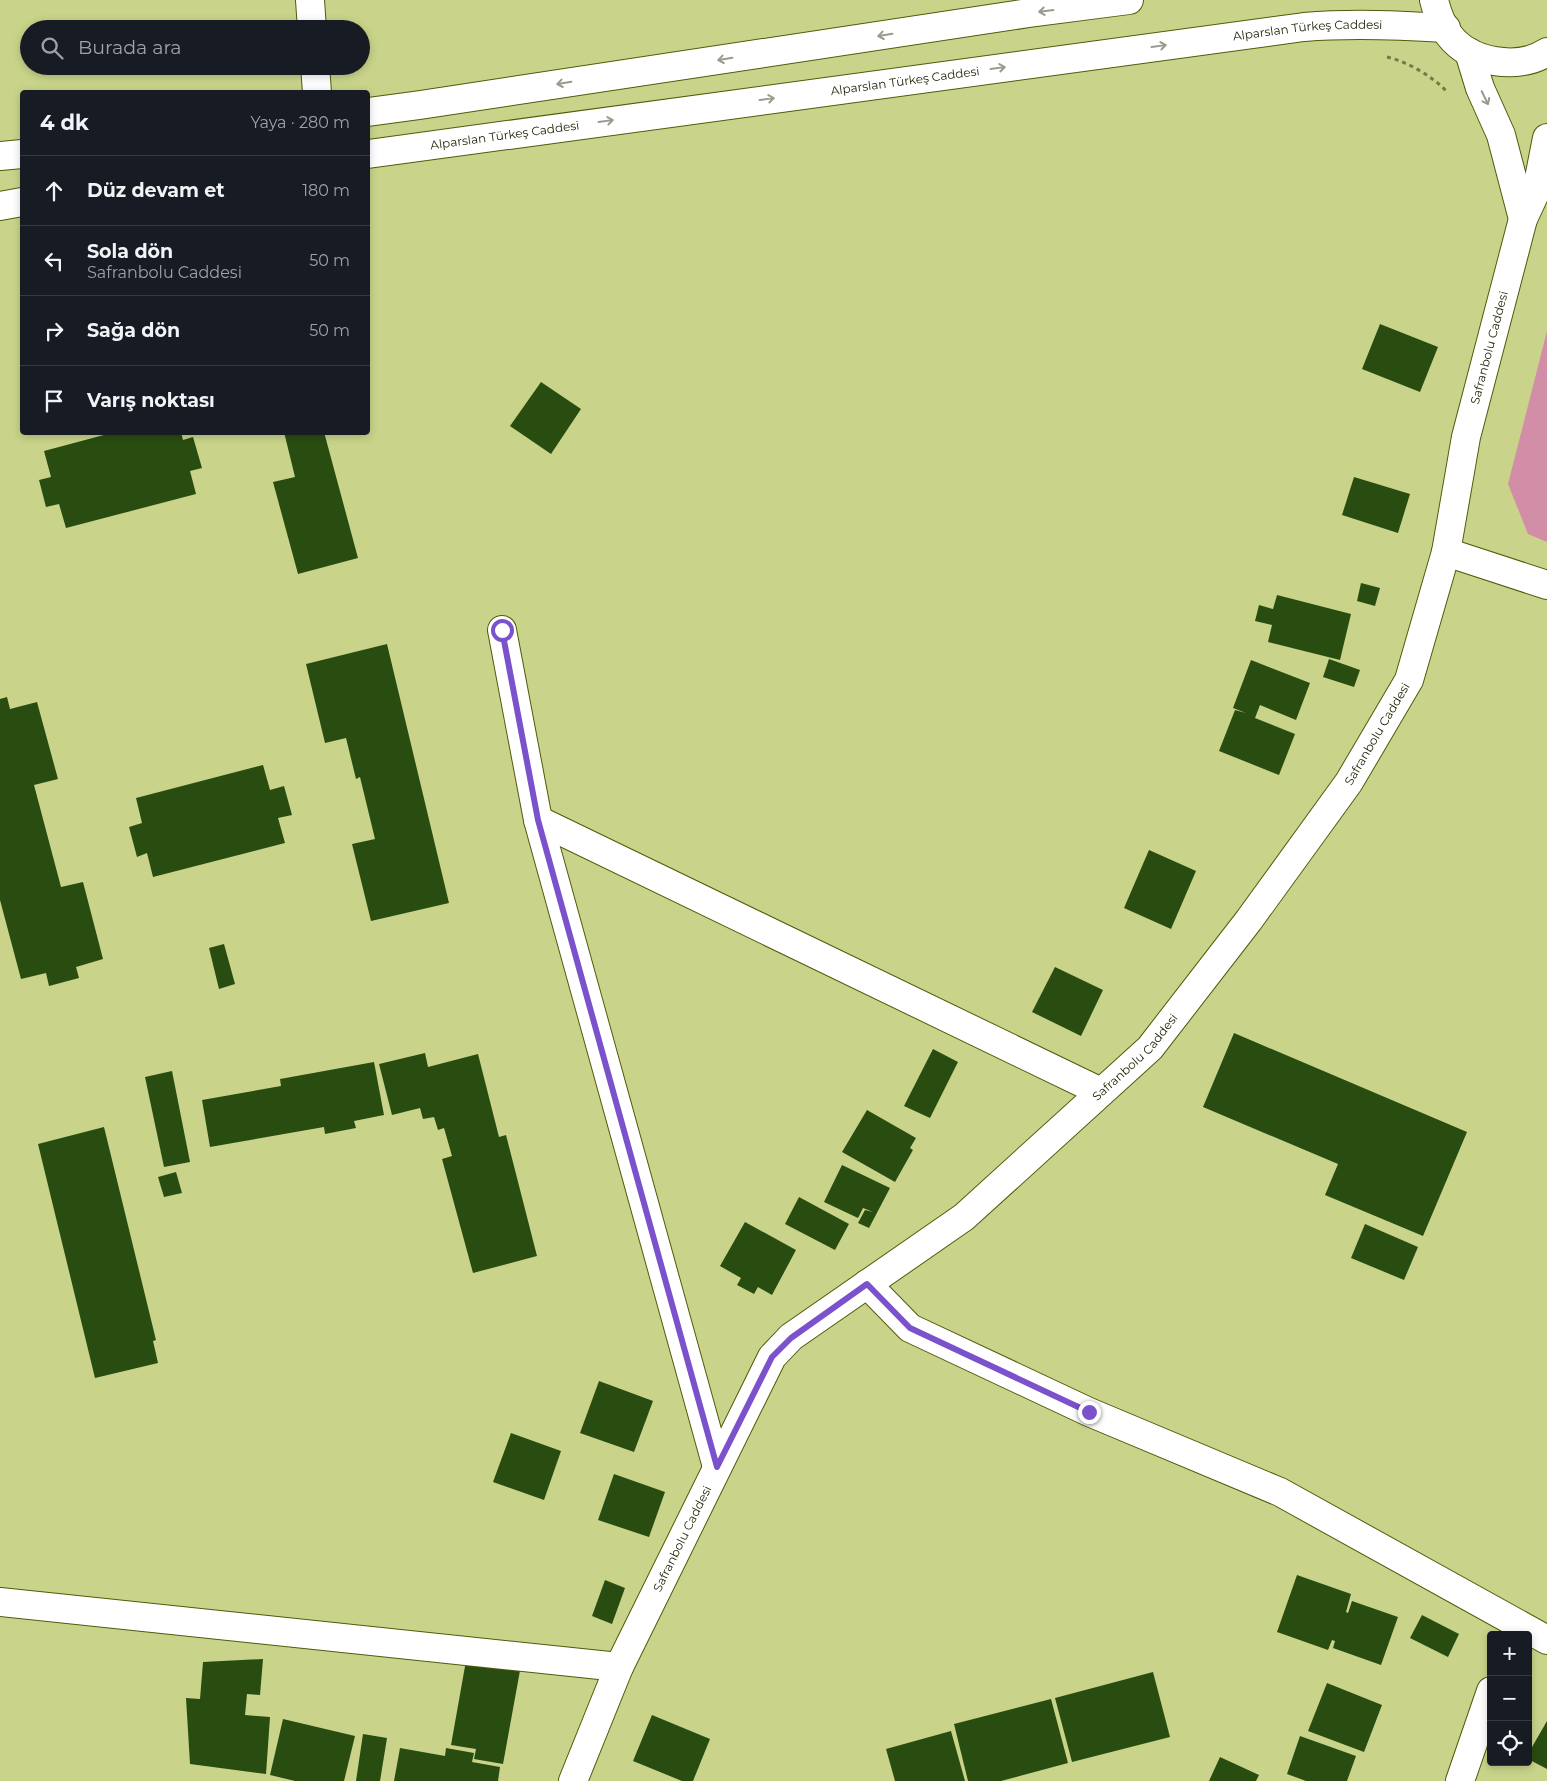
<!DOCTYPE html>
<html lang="tr">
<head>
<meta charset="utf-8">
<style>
	:root { --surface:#171b24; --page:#242831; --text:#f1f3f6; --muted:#9ea1a6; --line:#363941 }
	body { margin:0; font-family:Montserrat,sans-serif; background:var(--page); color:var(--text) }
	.controls { position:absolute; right:15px; bottom:15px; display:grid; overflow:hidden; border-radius:5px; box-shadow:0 2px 8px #0003 }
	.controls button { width:45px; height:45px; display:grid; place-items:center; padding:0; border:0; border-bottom:1px solid var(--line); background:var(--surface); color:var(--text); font:25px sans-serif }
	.stop { position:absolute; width:15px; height:15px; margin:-11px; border:4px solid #7b52cb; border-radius:50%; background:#fff }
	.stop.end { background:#7b52cb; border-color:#fff; box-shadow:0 1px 5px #0008 }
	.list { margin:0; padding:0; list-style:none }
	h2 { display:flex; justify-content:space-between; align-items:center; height:65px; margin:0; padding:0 20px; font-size:21px }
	h2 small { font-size:16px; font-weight:400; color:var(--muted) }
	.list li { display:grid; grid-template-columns:32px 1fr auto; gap:15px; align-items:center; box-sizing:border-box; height:70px; padding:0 20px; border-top:1px solid var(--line) }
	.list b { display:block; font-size:19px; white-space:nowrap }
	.list p { margin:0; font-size:16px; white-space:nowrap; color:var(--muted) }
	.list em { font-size:16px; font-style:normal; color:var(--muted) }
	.icon { flex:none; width:28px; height:28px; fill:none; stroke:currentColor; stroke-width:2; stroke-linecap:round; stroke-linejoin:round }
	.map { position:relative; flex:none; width:1547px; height:1781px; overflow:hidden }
	.search { position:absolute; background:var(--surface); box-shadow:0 2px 8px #0003; left:20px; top:20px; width:350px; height:55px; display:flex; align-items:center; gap:12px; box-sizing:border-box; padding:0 18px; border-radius:28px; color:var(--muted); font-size:19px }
	.panel { position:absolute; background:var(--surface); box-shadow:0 2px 8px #0003; left:20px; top:90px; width:350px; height:345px; border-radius:5px }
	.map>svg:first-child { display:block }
	.green { fill:#d38ea7 }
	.building { fill:#294d11 }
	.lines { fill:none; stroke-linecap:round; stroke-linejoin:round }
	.minor-casing { stroke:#525a09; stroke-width:30 }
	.tertiary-casing { stroke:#525a09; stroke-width:30 }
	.secondary-casing { stroke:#525a09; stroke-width:30 }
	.path { stroke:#737a46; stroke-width:3; stroke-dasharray:4 4; stroke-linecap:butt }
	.minor { stroke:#fff; stroke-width:28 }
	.tertiary { stroke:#fff; stroke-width:28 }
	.secondary { stroke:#fff; stroke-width:28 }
	.oneway { stroke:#999b8e }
	.route { stroke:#7b52cb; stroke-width:6 }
	.labels { text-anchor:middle; stroke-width:5; stroke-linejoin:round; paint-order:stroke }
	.street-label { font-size:12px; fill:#1d2003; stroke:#ebf1cd }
</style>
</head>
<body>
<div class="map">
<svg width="1547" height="1781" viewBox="0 0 1547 1781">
	<rect width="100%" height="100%" fill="#c9d48a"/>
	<polygon class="green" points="1547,331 1547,542 1528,534 1508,484"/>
	<g class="building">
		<polygon points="1380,324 1438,347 1420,392 1362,369"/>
		<polygon points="541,382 581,409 551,454 510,426"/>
		<polygon points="115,432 181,432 183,440 193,437 202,468 190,471 196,494 66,528 59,504 46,507 39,480 51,477 44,451"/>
		<polygon points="284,432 324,432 358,558 298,574 273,482 295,477"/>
		<polygon points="1354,477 1410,494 1398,533 1342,515"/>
		<polygon points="1361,583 1380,588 1375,606 1357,601"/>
		<polygon points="1277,595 1351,614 1340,660 1268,642 1272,625 1255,621 1259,605 1273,609"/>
		<polygon points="387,644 449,903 371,921 352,844 375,839 360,777 356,779 346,738 325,743 306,664"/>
		<polygon points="1329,659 1360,670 1354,687 1323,677"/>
		<polygon points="1251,660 1310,683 1296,720 1260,705 1255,718 1295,734 1279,775 1219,751 1235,710 1246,713 1233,708"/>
		<polygon points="7,697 10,709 37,702 58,779 34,785 61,887 83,882 103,959 76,967 79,978 49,986 46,973 21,979 0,900 0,699"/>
		<polygon points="263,765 270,790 284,786 292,815 278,818 285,843 153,877 147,853 137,857 129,827 142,823 136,798"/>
		<polygon points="1149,850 1196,871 1171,929 1124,908"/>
		<polygon points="224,944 235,984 219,989 209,948"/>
		<polygon points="1055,967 1103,990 1081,1036 1032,1012"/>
		<polygon points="1234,1033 1467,1132 1423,1236 1325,1195 1338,1164 1203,1107"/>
		<polygon points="933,1049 958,1062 930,1118 904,1106"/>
		<polygon points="425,1053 428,1067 478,1054 499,1137 506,1135 537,1256 473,1273 442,1159 452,1156 444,1128 438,1130 434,1117 423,1119 420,1108 392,1115 379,1064"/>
		<polygon points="374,1062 384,1115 354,1121 356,1128 325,1134 324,1127 210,1147 202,1100 281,1086 280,1079"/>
		<polygon points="172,1071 190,1162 164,1167 145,1077"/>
		<polygon points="867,1110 916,1138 910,1148 913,1150 895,1182 842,1152"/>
		<polygon points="104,1127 156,1340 153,1341 158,1363 95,1378 38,1144"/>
		<polygon points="842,1165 890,1188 869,1228 858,1223 865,1210 873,1212 863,1208 858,1218 824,1202"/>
		<polygon points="176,1172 182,1193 164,1197 158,1177"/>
		<polygon points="799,1197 849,1224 835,1250 785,1224"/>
		<polygon points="745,1222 796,1250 772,1295 758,1287 754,1294 737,1285 741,1278 720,1266"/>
		<polygon points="1365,1224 1418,1247 1404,1280 1351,1258"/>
		<polygon points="599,1381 653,1401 634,1452 580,1433"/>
		<polygon points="511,1433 561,1451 544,1500 493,1482"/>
		<polygon points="614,1474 665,1492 649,1537 598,1520"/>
		<polygon points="1297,1575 1351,1594 1346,1612 1348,1613 1352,1601 1398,1617 1381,1665 1333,1648 1335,1641 1332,1640 1328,1650 1277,1632"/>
		<polygon points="605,1580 625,1588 612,1624 592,1616"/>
		<polygon points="1422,1615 1459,1634 1448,1657 1410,1638"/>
		<polygon points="467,1655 521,1665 503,1764 474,1759 476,1749 451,1745"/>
		<polygon points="263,1659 260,1695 247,1694 245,1715 270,1717 266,1774 190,1764 186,1698 200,1699 203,1662"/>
		<polygon points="1153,1672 1170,1737 1072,1762 1055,1698"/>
		<polygon points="1327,1683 1382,1705 1364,1752 1308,1731"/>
		<polygon points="1051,1699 1068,1763 1001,1781 968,1781 954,1724"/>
		<polygon points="652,1715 710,1739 693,1781 682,1781 633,1761"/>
		<polygon points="283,1719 355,1736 344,1781 295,1781 270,1775"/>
		<polygon points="1547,1721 1547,1769 1528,1759 1528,1754"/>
		<polygon points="951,1731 965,1781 895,1781 886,1749"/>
		<polygon points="363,1734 387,1738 380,1781 356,1781"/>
		<polygon points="1300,1736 1356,1756 1347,1781 1306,1781 1287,1774"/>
		<polygon points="400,1748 445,1756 446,1748 474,1753 472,1762 500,1767 498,1781 394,1781"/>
		<polygon points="1220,1757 1259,1775 1256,1781 1209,1781"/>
	</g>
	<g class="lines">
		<g class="minor-casing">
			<g id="minor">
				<polyline points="310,0 312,29"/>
				<polyline points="315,66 317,92"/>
				<polyline points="1446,552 1547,585"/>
				<polyline points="502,630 538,820 717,1467"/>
				<polyline points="538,820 1101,1092"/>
				<polyline points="0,1602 619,1667"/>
				<polyline points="1460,1781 1491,1691"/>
			</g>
		</g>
		<g class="tertiary-casing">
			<g id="tertiary">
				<polyline points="1469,52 1480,88 1501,135 1523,219"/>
				<polyline points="867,1284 910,1328 1089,1412 1280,1492 1547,1640"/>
				<path id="s1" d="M 573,1781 L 619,1667 L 772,1357 L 791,1337 L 964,1217 L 1150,1048 L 1249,920 L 1349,782 L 1409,680 L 1446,552 L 1466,437 L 1523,219 L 1537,189 L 1547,138"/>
			</g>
		</g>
		<g class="secondary-casing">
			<g id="secondary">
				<path d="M 1434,0 C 1437,13 1441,24 1449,35 C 1470,63 1518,71 1547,52"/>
				<polyline points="368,112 420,105 1029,13 1129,0"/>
				<path id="s2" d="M 368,154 L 1304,27 C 1352,23 1398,25 1446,28"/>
				<polyline points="0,156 22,154"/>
				<polyline points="0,206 22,202"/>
			</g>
		</g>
		<path class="path" d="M 1387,57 C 1408,62 1434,77 1448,93"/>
		<use href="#minor" class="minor"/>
		<use href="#tertiary" class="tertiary"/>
		<use href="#secondary" class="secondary"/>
	</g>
	<defs><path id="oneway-shaft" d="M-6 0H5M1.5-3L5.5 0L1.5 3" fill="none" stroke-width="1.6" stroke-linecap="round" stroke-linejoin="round" transform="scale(1.25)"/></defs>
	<g class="oneway">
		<use href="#oneway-shaft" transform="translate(1046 11) rotate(173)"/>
		<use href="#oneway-shaft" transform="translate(885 35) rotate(171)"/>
		<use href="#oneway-shaft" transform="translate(1159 46) rotate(-8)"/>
		<use href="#oneway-shaft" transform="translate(725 59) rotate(171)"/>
		<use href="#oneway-shaft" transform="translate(998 68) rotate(-8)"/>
		<use href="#oneway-shaft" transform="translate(564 83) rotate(171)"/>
		<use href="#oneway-shaft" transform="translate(1485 98) rotate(64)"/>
		<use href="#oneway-shaft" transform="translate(767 99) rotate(-8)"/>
		<use href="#oneway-shaft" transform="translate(606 121) rotate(-8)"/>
	</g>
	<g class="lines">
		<polyline class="route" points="502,630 538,820 717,1467 772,1357 791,1338 867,1284 910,1328 1089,1412"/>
	</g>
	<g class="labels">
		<g class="street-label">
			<text dy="4" stroke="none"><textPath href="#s2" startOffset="948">Alparslan Türkeş Caddesi</textPath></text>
			<text dy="4" stroke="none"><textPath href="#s2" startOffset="542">Alparslan Türkeş Caddesi</textPath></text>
			<text dy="4" stroke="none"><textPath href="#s2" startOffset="138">Alparslan Türkeş Caddesi</textPath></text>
			<text dy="4" stroke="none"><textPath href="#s1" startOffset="1751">Safranbolu Caddesi</textPath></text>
			<text dy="4" stroke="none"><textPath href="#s1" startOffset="1346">Safranbolu Caddesi</textPath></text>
			<text dy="4" stroke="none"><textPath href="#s1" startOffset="941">Safranbolu Caddesi</textPath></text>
			<text dy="4" stroke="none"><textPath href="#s1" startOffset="266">Safranbolu Caddesi</textPath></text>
		</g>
	</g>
</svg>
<div class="controls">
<button>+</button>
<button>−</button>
<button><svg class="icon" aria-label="locate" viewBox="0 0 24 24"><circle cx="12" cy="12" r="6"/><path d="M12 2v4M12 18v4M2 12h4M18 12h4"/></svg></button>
</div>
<div class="stop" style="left:502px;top:630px"></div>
<div class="stop end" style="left:1089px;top:1412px"></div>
<div class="search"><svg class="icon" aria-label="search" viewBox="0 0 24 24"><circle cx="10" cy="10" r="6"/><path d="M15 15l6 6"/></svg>Burada ara</div>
<section class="panel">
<h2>4 dk<small>Yaya · 280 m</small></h2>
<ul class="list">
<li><svg class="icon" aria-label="ahead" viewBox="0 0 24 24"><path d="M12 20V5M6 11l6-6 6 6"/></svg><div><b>Düz devam et</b></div><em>180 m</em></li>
<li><svg class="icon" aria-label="left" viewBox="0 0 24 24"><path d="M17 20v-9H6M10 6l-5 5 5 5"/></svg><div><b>Sola dön</b><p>Safranbolu Caddesi</p></div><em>50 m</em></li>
<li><svg class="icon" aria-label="right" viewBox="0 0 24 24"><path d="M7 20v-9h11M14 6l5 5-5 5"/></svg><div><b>Sağa dön</b></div><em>50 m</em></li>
<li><svg class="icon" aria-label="arrive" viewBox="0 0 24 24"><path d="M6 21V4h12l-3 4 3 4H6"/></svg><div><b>Varış noktası</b></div></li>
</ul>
</section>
</div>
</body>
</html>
